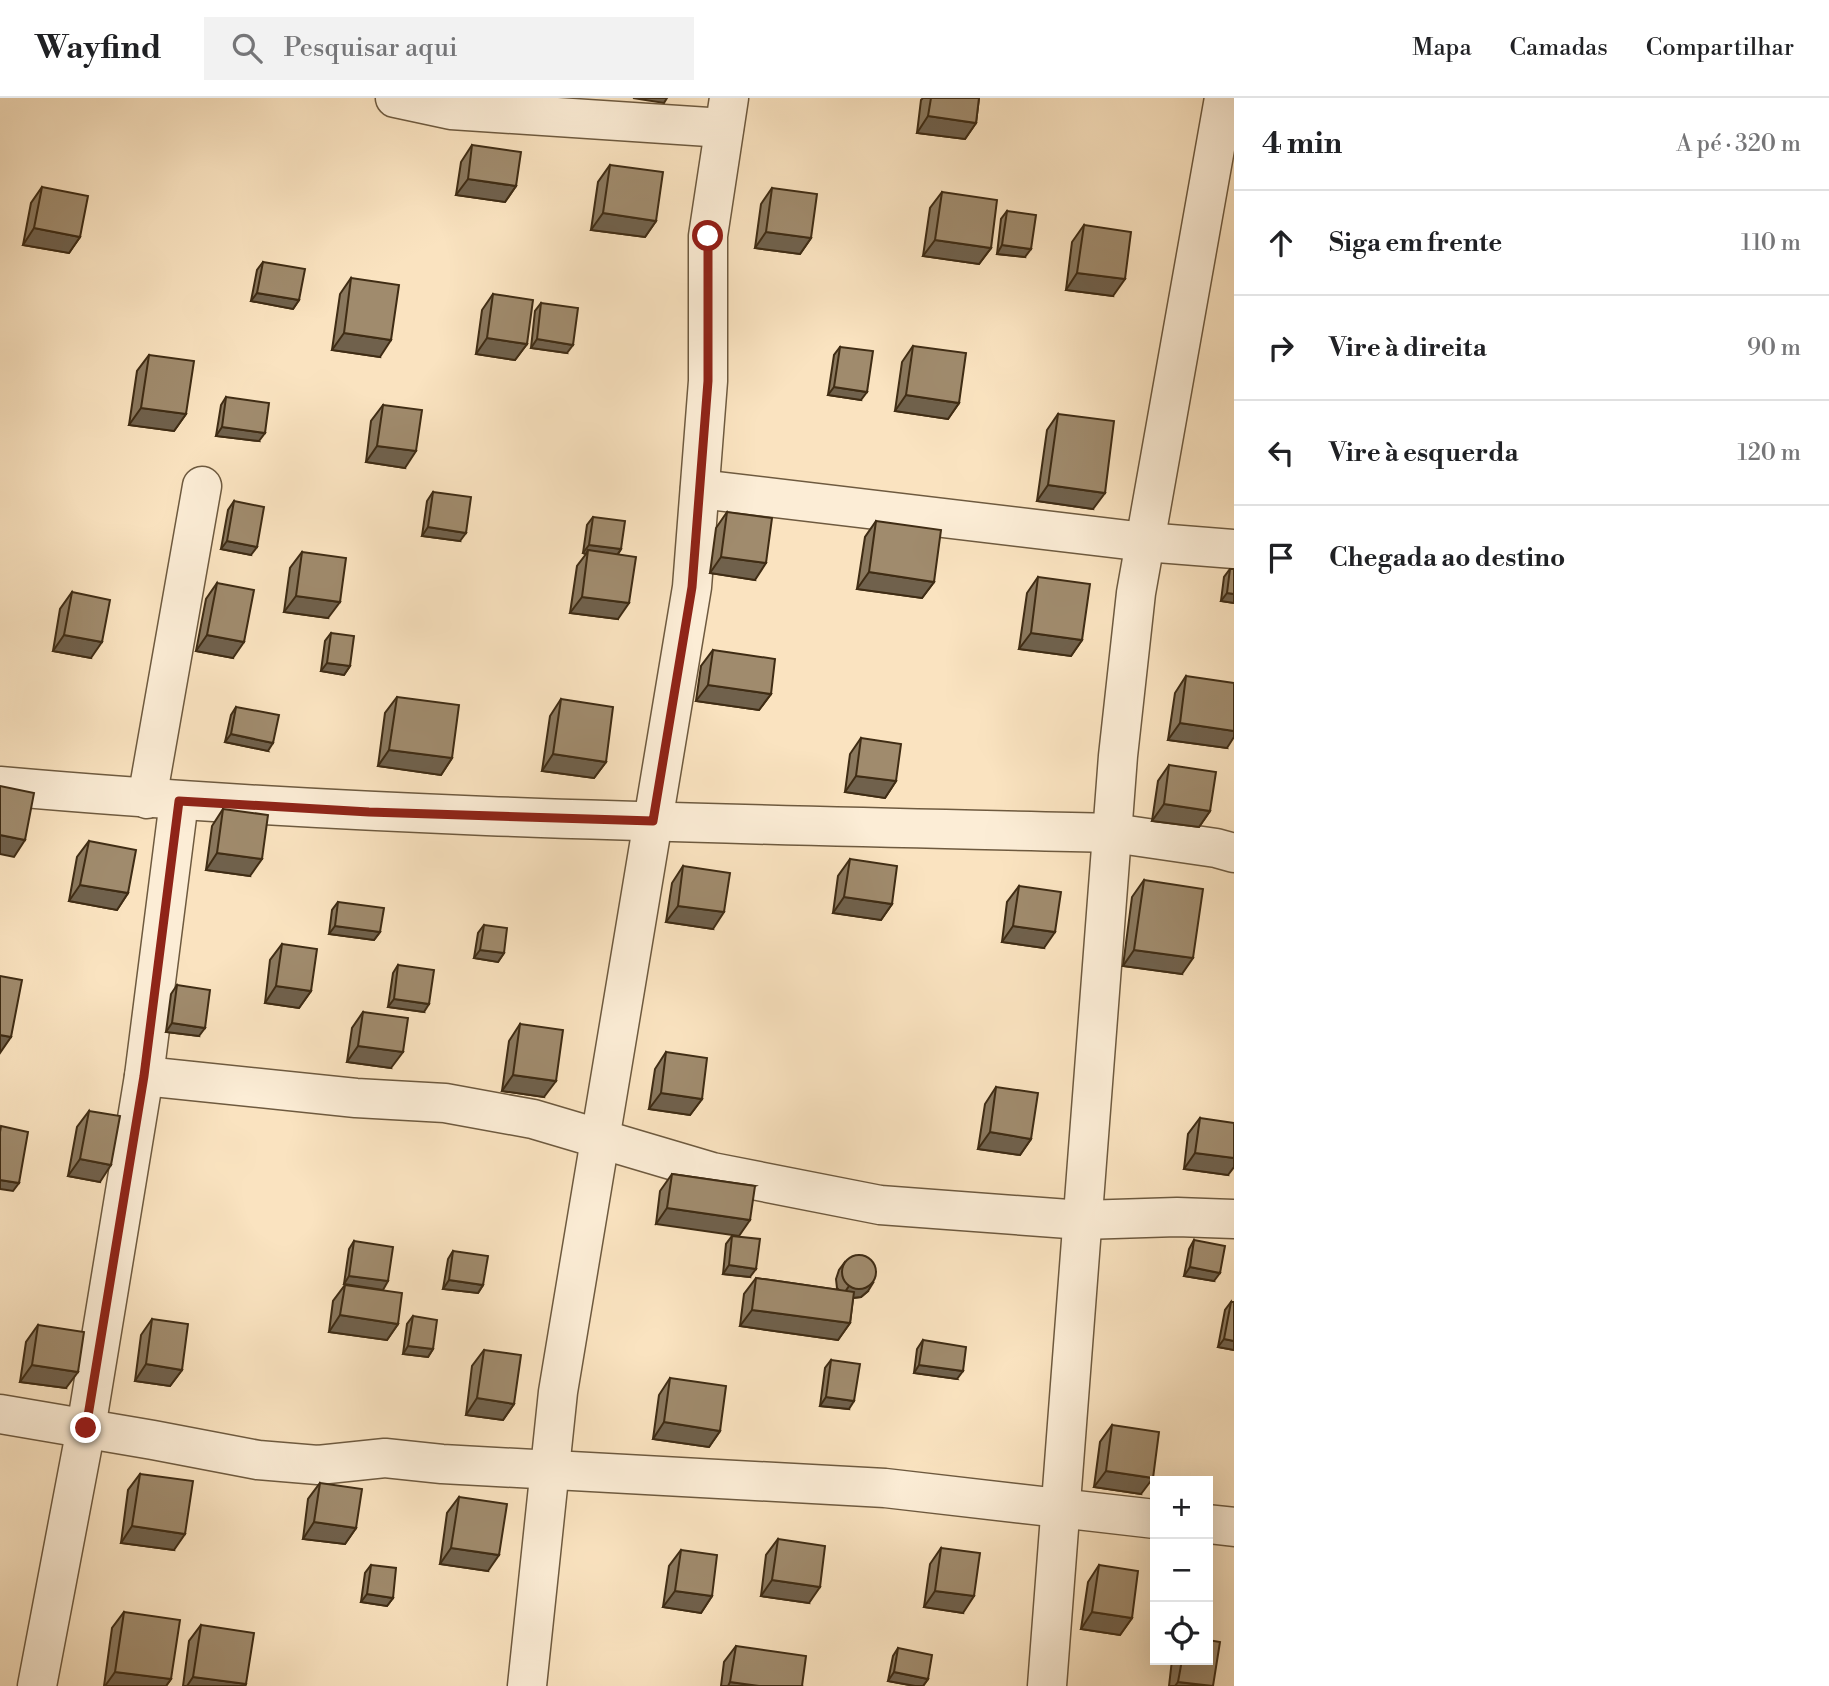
<!DOCTYPE html>
<html lang="pt">
<head>
<meta charset="utf-8">
<style>
	:root { --surface:#fff; --page:#f2f2f2; --text:#202124; --muted:#757577; --line:#e0e0e0 }
	body { margin:0; font-family:"Libre Bodoni",serif; background:var(--page); color:var(--text) }
	.controls { position:absolute; right:21px; bottom:21px; display:grid; overflow:hidden; border-radius:0px; box-shadow:0 7px 28px #0002 }
	.controls button { width:63px; height:63px; display:grid; place-items:center; padding:0; border:0; border-bottom:2px solid var(--line); background:var(--surface); color:var(--text); font:35px sans-serif }
	.stop { position:absolute; width:21px; height:21px; margin:-16px; border:5px solid #8f2418; border-radius:50%; background:#fff }
	.stop.end { background:#8f2418; border-color:#fff; box-shadow:0 2px 7px #0008 }
	.list { margin:0; padding:0; list-style:none }
	h2 { display:flex; justify-content:space-between; align-items:center; height:91px; margin:0; padding:0 28px; font-size:30px }
	h2 small { font-size:23px; font-weight:400; color:var(--muted) }
	.list li { display:grid; grid-template-columns:46px 1fr auto; gap:21px; align-items:center; box-sizing:border-box; height:105px; padding:0 28px; border-top:2px solid var(--line) }
	.list b { display:block; font-size:26px; white-space:nowrap }
	.list em { font-size:23px; font-style:normal; color:var(--muted) }
	.icon { flex:none; width:38px; height:38px; fill:none; stroke:currentColor; stroke-width:2; stroke-linecap:round; stroke-linejoin:round }
	.map { position:relative; flex:none; width:1234px; height:1588px; overflow:hidden }
	header { display:flex; align-items:center; gap:42px; box-sizing:border-box; height:98px; padding:0 35px; background:var(--surface); border-bottom:2px solid var(--line) }
	header strong { font-size:33px }
	nav { display:flex; gap:38px; margin-inline-start:auto; font-size:24px }
	.search { width:490px; height:63px; background:var(--page); display:flex; align-items:center; gap:18px; box-sizing:border-box; padding:0 24px; border-radius:0px; color:var(--muted); font-size:26px }
	main { display:flex }
	aside { flex:1; background:var(--surface) }
	.map>svg:first-child { display:block }
	.lines { fill:none; stroke-linecap:round; stroke-linejoin:round }
	.street-casing { stroke:#6e5a3f; stroke-width:41 }
	.street { stroke:#fcedd6; stroke-width:38 }
	.wall { fill:#8a785e; stroke:#3f2c14; stroke-width:2 }
	.shaded-wall { fill:#70614c; stroke:#3f2c14; stroke-width:2 }
	.building { fill:#a08b6d; stroke:#3f2c14; stroke-width:2 }
	.route { stroke:#8f2418; stroke-width:9 }
</style>
</head>
<body>
<header>
<strong>Wayfind</strong>
<div class="search"><svg class="icon" aria-label="search" viewBox="0 0 24 24"><circle cx="10" cy="10" r="6"/><path d="M15 15l6 6"/></svg>Pesquisar aqui</div>
<nav><a>Mapa</a><a>Camadas</a><a>Compartilhar</a></nav>
</header>
<main>
<div class="map">
<svg width="1234" height="1588" viewBox="0 0 1234 1588">
	<rect width="100%" height="100%" fill="#fae3c0"/>
	<filter id="stains"><feTurbulence type="fractalNoise" baseFrequency=".00286" numOctaves="4"/><feColorMatrix values="0 0 0 0 .2 0 0 0 0 .09 0 0 0 0 .02 0 0 0 .5 -.17"/></filter>
	<radialGradient id="worn" r=".72"><stop offset=".6" stop-color="#630" stop-opacity="0"/><stop offset="1" stop-color="#630" stop-opacity=".3"/></radialGradient>
	<g class="lines">
		<g class="street-casing">
			<g id="street">
				<polyline points="395,0 451,12 724,30"/>
				<polyline points="700,391 1145,444 1234,451"/>
				<path d="M 0,688 C 370,721 741,726 1113,735 L 1216,750 L 1234,755"/>
				<polyline points="147,701 202,388"/>
				<polyline points="144,978 356,1000 445,1005 533,1021 712,1074 880,1107 1082,1122 1177,1119 1234,1121"/>
				<polyline points="0,1316 153,1342 258,1362 318,1367 385,1360 442,1366 885,1390 1155,1421"/>
				<polyline points="1208,1426 1234,1429"/>
				<polyline points="37,1588 86,1330 144,978 179,703"/>
				<polyline points="527,1588 558,1294 692,489 708,283 708,138 729,0"/>
				<polyline points="1047,1588 1118,658 1136,495 1224,0"/>
			</g>
		</g>
		<use href="#street" class="street"/>
	</g>
	<g class="wall">
		<polygon points="923,0 979,0 976,25 965,41 917,35 921,2"/>
		<polygon points="472,47 516,88 505,104 456,97 461,64"/>
		<polygon points="610,67 656,123 645,139 591,132 598,84"/>
		<polygon points="42,89 80,139 69,155 23,147 31,105"/>
		<polygon points="772,90 811,140 800,156 755,150 761,106"/>
		<polygon points="942,94 991,150 979,166 923,158 930,110"/>
		<polygon points="1007,113 1025,159 997,156 1001,121"/>
		<polygon points="1084,127 1113,198 1066,192 1072,144"/>
		<polygon points="263,164 299,202 293,211 251,203 257,172"/>
		<polygon points="351,180 380,259 332,252 340,196"/>
		<polygon points="493,196 527,246 515,262 476,256 482,212"/>
		<polygon points="541,205 567,255 531,250 535,213"/>
		<polygon points="913,248 959,305 948,321 895,313 902,264"/>
		<polygon points="840,249 861,302 828,297 834,257"/>
		<polygon points="149,257 186,316 174,333 129,327 137,273"/>
		<polygon points="226,299 259,343 216,338 221,307"/>
		<polygon points="383,307 405,370 366,364 371,323"/>
		<polygon points="1058,316 1093,411 1037,403 1047,332"/>
		<polygon points="433,394 460,443 422,438 427,403"/>
		<polygon points="234,403 251,457 221,451 228,412"/>
		<polygon points="727,414 755,482 710,475 716,430"/>
		<polygon points="593,419 621,451 618,456 618,521 570,515 577,468 586,456 583,455 587,427"/>
		<polygon points="876,423 934,484 922,500 857,491 865,439"/>
		<polygon points="302,454 328,520 284,514 290,470"/>
		<polygon points="1230,471 1234,471 1234,505 1221,503 1224,479"/>
		<polygon points="1038,479 1082,542 1071,558 1019,551 1027,495"/>
		<polygon points="217,485 233,560 196,553 206,501"/>
		<polygon points="72,494 91,560 53,553 60,511"/>
		<polygon points="331,535 350,568 344,577 321,573 325,543"/>
		<polygon points="713,552 771,596 759,612 696,603 701,568"/>
		<polygon points="1186,578 1227,650 1168,642 1175,595"/>
		<polygon points="397,599 452,660 441,677 378,668 385,615"/>
		<polygon points="561,601 606,664 594,680 542,673 550,618"/>
		<polygon points="236,609 268,653 225,644 231,617"/>
		<polygon points="861,640 896,683 885,700 845,694 850,656"/>
		<polygon points="1169,667 1210,713 1199,729 1152,723 1158,683"/>
		<polygon points="223,711 250,778 206,772 212,728"/>
		<polygon points="89,743 128,795 117,812 69,803 77,759"/>
		<polygon points="850,761 892,806 881,822 833,815 838,778"/>
		<polygon points="683,768 713,831 666,824 672,785"/>
		<polygon points="1144,782 1182,876 1123,868 1132,799"/>
		<polygon points="1019,788 1044,850 1002,844 1007,804"/>
		<polygon points="338,804 380,834 374,842 329,836 332,812"/>
		<polygon points="484,827 504,855 498,864 474,860 478,835"/>
		<polygon points="282,846 311,893 299,910 265,905 270,862"/>
		<polygon points="398,867 424,914 388,909 393,875"/>
		<polygon points="177,887 199,938 166,934 171,896"/>
		<polygon points="363,914 391,970 347,964 352,930"/>
		<polygon points="520,926 544,999 502,993 509,943"/>
		<polygon points="666,954 702,1001 690,1017 649,1011 655,971"/>
		<polygon points="996,989 1031,1041 1020,1057 978,1051 985,1006"/>
		<polygon points="89,1013 100,1084 68,1078 77,1029"/>
		<polygon points="1200,1020 1228,1077 1184,1071 1188,1036"/>
		<polygon points="672,1076 755,1088 656,1126 660,1093"/>
		<polygon points="732,1138 750,1179 723,1176 726,1146"/>
		<polygon points="1194,1142 1214,1183 1184,1178 1189,1151"/>
		<polygon points="354,1143 383,1192 344,1186 349,1151"/>
		<polygon points="453,1153 483,1187 478,1195 443,1191 448,1161"/>
		<polygon points="845,1164 868,1193 861,1199 853,1200 850,1225 838,1242 740,1228 744,1196 756,1180 839,1192 837,1190 836,1181 839,1172"/>
		<polygon points="345,1187 398,1226 387,1242 329,1234 333,1203"/>
		<polygon points="1231,1204 1234,1252 1218,1249 1225,1212"/>
		<polygon points="413,1218 433,1251 428,1259 403,1256 407,1226"/>
		<polygon points="152,1221 182,1272 170,1288 135,1283 141,1237"/>
		<polygon points="38,1227 66,1290 20,1284 26,1244"/>
		<polygon points="923,1242 957,1281 914,1275 917,1251"/>
		<polygon points="484,1252 514,1306 503,1322 466,1317 472,1268"/>
		<polygon points="831,1262 849,1311 820,1308 825,1270"/>
		<polygon points="670,1280 720,1333 709,1349 653,1341 659,1297"/>
		<polygon points="1112,1327 1141,1396 1094,1389 1100,1344"/>
		<polygon points="140,1376 174,1452 121,1445 128,1392"/>
		<polygon points="320,1385 356,1430 345,1446 303,1441 308,1401"/>
		<polygon points="459,1399 488,1473 440,1466 447,1415"/>
		<polygon points="778,1441 809,1505 761,1498 766,1457"/>
		<polygon points="941,1450 963,1515 924,1509 930,1466"/>
		<polygon points="681,1452 712,1498 701,1515 663,1509 669,1468"/>
		<polygon points="371,1467 393,1500 387,1508 361,1504 365,1475"/>
		<polygon points="1099,1467 1132,1520 1120,1537 1081,1531 1088,1484"/>
		<polygon points="124,1514 171,1581 166,1588 104,1588 112,1530"/>
		<polygon points="201,1527 246,1586 245,1588 183,1588 189,1543"/>
		<polygon points="736,1548 802,1588 721,1588 724,1564"/>
		<polygon points="898,1550 928,1581 923,1588 915,1588 888,1583 893,1558"/>
		<polygon points="1172,1562 1208,1562 1213,1588 1169,1588"/>
	</g>
	<g class="shaded-wall">
		<polygon points="633,0 667,0 664,5"/>
		<polygon points="928,18 976,25 965,41 917,35"/>
		<polygon points="468,81 516,88 505,104 456,97"/>
		<polygon points="603,115 656,123 645,139 591,132"/>
		<polygon points="34,130 80,139 69,155 23,147"/>
		<polygon points="766,134 811,140 800,156 755,150"/>
		<polygon points="935,142 991,150 979,166 923,158"/>
		<polygon points="1002,147 1031,151 1025,159 997,156"/>
		<polygon points="1077,175 1125,181 1113,198 1066,192"/>
		<polygon points="257,195 299,202 293,211 251,203"/>
		<polygon points="344,235 391,242 380,259 332,252"/>
		<polygon points="487,240 527,246 515,262 476,256"/>
		<polygon points="537,241 573,247 567,255 531,250"/>
		<polygon points="834,289 867,294 861,302 828,297"/>
		<polygon points="906,297 959,305 948,321 895,313"/>
		<polygon points="141,310 186,316 174,333 129,327"/>
		<polygon points="222,329 265,335 259,343 216,338"/>
		<polygon points="377,348 416,353 405,370 366,364"/>
		<polygon points="1048,387 1105,395 1093,411 1037,403"/>
		<polygon points="428,429 466,435 460,443 422,438"/>
		<polygon points="227,443 257,449 251,457 221,451"/>
		<polygon points="589,447 621,451 615,460 588,452 586,456 583,455"/>
		<polygon points="721,459 766,465 755,482 710,475"/>
		<polygon points="869,474 934,484 922,500 857,491"/>
		<polygon points="1227,495 1234,496 1234,505 1221,503"/>
		<polygon points="296,498 340,504 328,520 284,514"/>
		<polygon points="582,499 629,505 618,521 570,515"/>
		<polygon points="1031,535 1082,542 1071,558 1019,551"/>
		<polygon points="64,537 102,544 91,560 53,553"/>
		<polygon points="207,537 244,544 233,560 196,553"/>
		<polygon points="327,565 350,568 344,577 321,573"/>
		<polygon points="708,587 771,596 759,612 696,603"/>
		<polygon points="1180,625 1234,633 1234,639 1227,650 1168,642"/>
		<polygon points="231,636 273,645 268,653 225,644"/>
		<polygon points="389,652 452,660 441,677 378,668"/>
		<polygon points="553,656 606,664 594,680 542,673"/>
		<polygon points="856,678 896,683 885,700 845,694"/>
		<polygon points="1164,706 1210,713 1199,729 1152,723"/>
		<polygon points="0,737 25,742 14,759 0,756"/>
		<polygon points="217,755 262,761 250,778 206,772"/>
		<polygon points="80,787 128,795 117,812 69,803"/>
		<polygon points="844,799 892,806 881,822 833,815"/>
		<polygon points="678,808 724,814 713,831 666,824"/>
		<polygon points="335,828 380,834 374,842 329,836"/>
		<polygon points="1013,828 1055,834 1044,850 1002,844"/>
		<polygon points="480,852 504,855 498,864 474,860"/>
		<polygon points="1134,852 1193,860 1182,876 1123,868"/>
		<polygon points="276,888 311,893 299,910 265,905"/>
		<polygon points="394,901 429,906 424,914 388,909"/>
		<polygon points="172,925 205,930 199,938 166,934"/>
		<polygon points="0,937 11,939 0,955"/>
		<polygon points="358,948 403,954 391,970 347,964"/>
		<polygon points="513,977 556,983 544,999 502,993"/>
		<polygon points="661,995 702,1001 690,1017 649,1011"/>
		<polygon points="990,1034 1031,1041 1020,1057 978,1051"/>
		<polygon points="1195,1055 1234,1060 1234,1069 1228,1077 1184,1071"/>
		<polygon points="80,1061 111,1067 100,1084 68,1078"/>
		<polygon points="0,1082 19,1085 13,1093 0,1091"/>
		<polygon points="667,1110 750,1122 739,1138 656,1126"/>
		<polygon points="729,1167 756,1171 750,1179 723,1176"/>
		<polygon points="1190,1169 1220,1175 1214,1183 1184,1178"/>
		<polygon points="349,1178 388,1183 383,1192 344,1186"/>
		<polygon points="449,1182 483,1187 478,1195 443,1191"/>
		<polygon points="873,1185 868,1193 861,1199 852,1200 843,1197 849,1188"/>
		<polygon points="752,1212 850,1225 838,1242 740,1228"/>
		<polygon points="340,1217 398,1226 387,1242 329,1234"/>
		<polygon points="1224,1241 1234,1243 1234,1252 1218,1249"/>
		<polygon points="408,1248 433,1251 428,1259 403,1256"/>
		<polygon points="146,1266 182,1272 170,1288 135,1283"/>
		<polygon points="32,1267 78,1274 66,1290 20,1284"/>
		<polygon points="919,1267 963,1273 957,1281 914,1275"/>
		<polygon points="826,1299 854,1303 849,1311 820,1308"/>
		<polygon points="477,1300 514,1306 503,1322 466,1317"/>
		<polygon points="664,1324 720,1333 709,1349 653,1341"/>
		<polygon points="1106,1373 1153,1380 1141,1396 1094,1389"/>
		<polygon points="314,1424 356,1430 345,1446 303,1441"/>
		<polygon points="132,1428 185,1436 174,1452 121,1445"/>
		<polygon points="451,1450 499,1457 488,1473 440,1466"/>
		<polygon points="772,1482 820,1489 809,1505 761,1498"/>
		<polygon points="675,1493 712,1498 701,1515 663,1509"/>
		<polygon points="935,1493 974,1498 963,1515 924,1509"/>
		<polygon points="367,1496 393,1500 387,1508 361,1504"/>
		<polygon points="1092,1514 1132,1520 1120,1537 1081,1531"/>
		<polygon points="115,1574 171,1581 166,1588 105,1588"/>
		<polygon points="894,1574 928,1581 923,1588 915,1588 888,1583"/>
		<polygon points="193,1579 246,1586 245,1588 187,1588"/>
		<polygon points="730,1584 759,1588 728,1588"/>
		<polygon points="1178,1584 1209,1588 1175,1588"/>
	</g>
	<g class="building">
		<polygon points="931,0 979,0 976,25 928,18"/>
		<polygon points="472,47 521,54 516,88 468,81"/>
		<polygon points="610,67 663,74 656,123 603,115"/>
		<polygon points="42,89 88,98 80,139 34,130"/>
		<polygon points="772,90 817,96 811,140 766,134"/>
		<polygon points="942,94 997,102 991,150 935,142"/>
		<polygon points="1007,113 1036,117 1031,151 1002,147"/>
		<polygon points="1084,127 1131,134 1125,181 1077,175"/>
		<polygon points="263,164 305,171 299,202 257,195"/>
		<polygon points="351,180 399,187 391,242 344,235"/>
		<polygon points="493,196 533,202 527,246 487,240"/>
		<polygon points="541,205 578,210 573,247 537,241"/>
		<polygon points="913,248 966,255 959,305 906,297"/>
		<polygon points="840,249 873,253 867,294 834,289"/>
		<polygon points="149,257 194,263 186,316 141,310"/>
		<polygon points="226,299 269,305 265,335 222,329"/>
		<polygon points="383,307 422,312 416,353 377,348"/>
		<polygon points="1058,316 1114,323 1105,395 1048,387"/>
		<polygon points="433,394 471,399 466,435 428,429"/>
		<polygon points="234,403 264,409 257,449 227,443"/>
		<polygon points="727,414 772,420 766,465 721,459"/>
		<polygon points="593,419 625,423 621,451 589,447"/>
		<polygon points="876,423 941,432 934,484 869,474"/>
		<polygon points="588,452 636,459 629,505 582,499"/>
		<polygon points="302,454 346,460 340,504 296,498"/>
		<polygon points="1230,471 1234,471 1234,496 1227,495"/>
		<polygon points="1038,479 1090,486 1082,542 1031,535"/>
		<polygon points="217,485 254,492 244,544 207,537"/>
		<polygon points="72,494 110,502 102,544 64,537"/>
		<polygon points="331,535 354,538 350,568 327,565"/>
		<polygon points="713,552 775,561 771,596 708,587"/>
		<polygon points="1186,578 1234,585 1234,633 1180,625"/>
		<polygon points="397,599 459,607 452,660 389,652"/>
		<polygon points="561,601 613,609 606,664 553,656"/>
		<polygon points="236,609 279,617 273,645 231,636"/>
		<polygon points="861,640 901,646 896,683 856,678"/>
		<polygon points="1169,667 1216,674 1210,713 1164,706"/>
		<polygon points="0,688 34,695 25,742 0,737"/>
		<polygon points="223,711 268,717 262,761 217,755"/>
		<polygon points="89,743 136,752 128,795 80,787"/>
		<polygon points="850,761 897,768 892,806 844,799"/>
		<polygon points="683,768 730,775 724,814 678,808"/>
		<polygon points="1144,782 1203,791 1193,860 1134,852"/>
		<polygon points="1019,788 1061,794 1055,834 1013,828"/>
		<polygon points="338,804 384,810 380,834 335,828"/>
		<polygon points="484,827 507,830 504,855 480,852"/>
		<polygon points="282,846 317,851 311,893 276,888"/>
		<polygon points="398,867 434,872 429,906 394,901"/>
		<polygon points="0,878 22,882 11,939 0,937"/>
		<polygon points="177,887 210,892 205,930 172,925"/>
		<polygon points="363,914 408,920 403,954 358,948"/>
		<polygon points="520,926 563,932 556,983 513,977"/>
		<polygon points="666,954 707,960 702,1001 661,995"/>
		<polygon points="996,989 1038,995 1031,1041 990,1034"/>
		<polygon points="89,1013 120,1018 111,1067 80,1061"/>
		<polygon points="1200,1020 1234,1025 1234,1060 1195,1055"/>
		<polygon points="1,1028 28,1034 19,1085 0,1082 0,1034"/>
		<polygon points="672,1076 755,1088 750,1122 667,1110"/>
		<polygon points="732,1138 760,1141 756,1171 729,1167"/>
		<polygon points="1194,1142 1225,1148 1220,1175 1190,1169"/>
		<polygon points="354,1143 393,1149 388,1183 349,1178"/>
		<polygon points="453,1153 488,1158 483,1187 449,1182"/>
		<circle cx="859" cy="1174" r="17"/>
		<polygon points="756,1180 854,1194 850,1225 752,1212"/>
		<polygon points="345,1187 402,1195 398,1226 340,1217"/>
		<polygon points="1231,1204 1234,1204 1234,1243 1224,1241"/>
		<polygon points="413,1218 437,1222 433,1251 408,1248"/>
		<polygon points="152,1221 188,1226 182,1272 146,1266"/>
		<polygon points="38,1227 84,1234 78,1274 32,1267"/>
		<polygon points="923,1242 966,1249 963,1273 919,1267"/>
		<polygon points="484,1252 521,1257 514,1306 477,1300"/>
		<polygon points="831,1262 860,1266 854,1303 826,1299"/>
		<polygon points="670,1280 726,1288 720,1333 664,1324"/>
		<polygon points="1112,1327 1159,1334 1153,1380 1106,1373"/>
		<polygon points="140,1376 193,1383 185,1436 132,1428"/>
		<polygon points="320,1385 362,1391 356,1430 314,1424"/>
		<polygon points="459,1399 507,1406 499,1457 451,1450"/>
		<polygon points="778,1441 825,1448 820,1489 772,1482"/>
		<polygon points="941,1450 980,1455 974,1498 935,1493"/>
		<polygon points="681,1452 717,1457 712,1498 675,1493"/>
		<polygon points="371,1467 396,1470 393,1500 367,1496"/>
		<polygon points="1099,1467 1138,1473 1132,1520 1092,1514"/>
		<polygon points="124,1514 180,1522 171,1581 115,1574"/>
		<polygon points="201,1527 254,1535 246,1586 193,1579"/>
		<polygon points="1208,1542 1220,1544 1213,1588 1178,1584 1182,1562 1208,1562"/>
		<polygon points="736,1548 806,1558 802,1588 759,1588 730,1584"/>
		<polygon points="898,1550 932,1557 928,1581 894,1574"/>
	</g>
	<g class="lines">
		<polyline class="route" points="86,1330 144,978 179,703 369,714 653,723 692,489 708,283 708,138"/>
	</g>
	<rect width="100%" height="100%" filter="url(#stains)"/>
	<rect width="100%" height="100%" fill="url(#worn)"/>
</svg>
<div class="controls">
<button>+</button>
<button>−</button>
<button><svg class="icon" aria-label="locate" viewBox="0 0 24 24"><circle cx="12" cy="12" r="6"/><path d="M12 2v4M12 18v4M2 12h4M18 12h4"/></svg></button>
</div>
<div class="stop" style="left:708px;top:138px"></div>
<div class="stop end" style="left:86px;top:1330px"></div>
</div>
<aside>
<h2>4 min<small>A pé · 320 m</small></h2>
<ul class="list">
<li><svg class="icon" aria-label="ahead" viewBox="0 0 24 24"><path d="M12 20V5M6 11l6-6 6 6"/></svg><div><b>Siga em frente</b></div><em>110 m</em></li>
<li><svg class="icon" aria-label="right" viewBox="0 0 24 24"><path d="M7 20v-9h11M14 6l5 5-5 5"/></svg><div><b>Vire à direita</b></div><em>90 m</em></li>
<li><svg class="icon" aria-label="left" viewBox="0 0 24 24"><path d="M17 20v-9H6M10 6l-5 5 5 5"/></svg><div><b>Vire à esquerda</b></div><em>120 m</em></li>
<li><svg class="icon" aria-label="arrive" viewBox="0 0 24 24"><path d="M6 21V4h12l-3 4 3 4H6"/></svg><div><b>Chegada ao destino</b></div></li>
</ul>
</aside>
</main>
</body>
</html>
